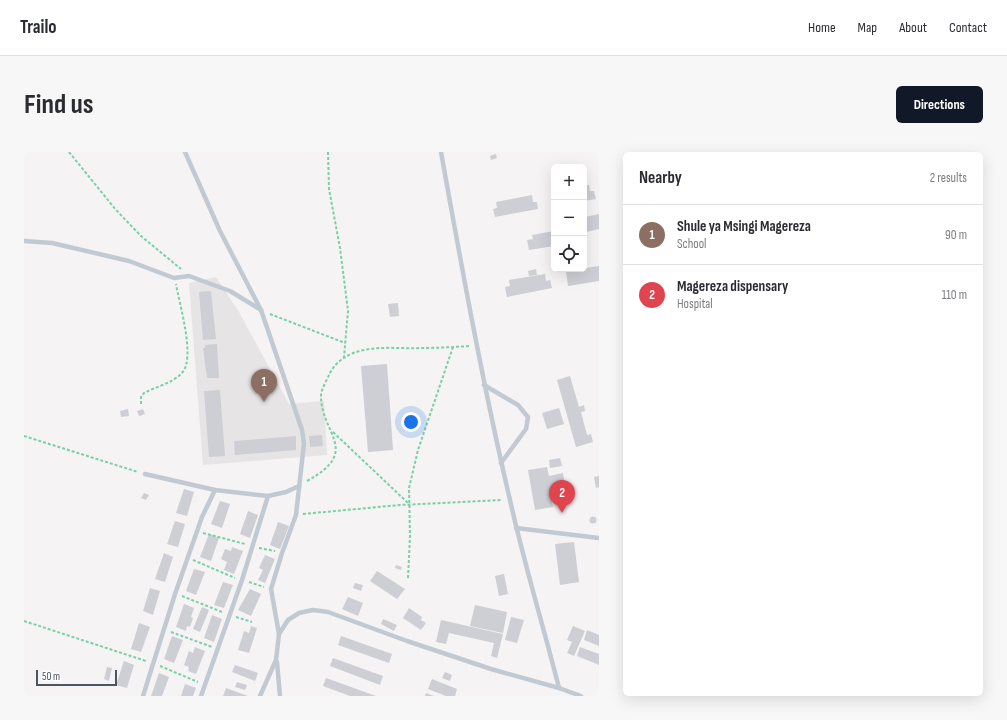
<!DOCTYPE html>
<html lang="en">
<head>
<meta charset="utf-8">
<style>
	:root { --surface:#fff; --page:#f7f7f7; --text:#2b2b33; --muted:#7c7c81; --line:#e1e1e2; --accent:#111827 }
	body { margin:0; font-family:"Sofia Sans Condensed",sans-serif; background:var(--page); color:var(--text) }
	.controls { position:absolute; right:12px; top:12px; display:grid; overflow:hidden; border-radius:6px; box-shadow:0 4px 16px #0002 }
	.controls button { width:36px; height:36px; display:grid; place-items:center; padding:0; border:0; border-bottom:1px solid var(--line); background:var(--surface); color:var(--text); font:20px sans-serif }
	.scale { position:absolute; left:12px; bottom:10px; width:81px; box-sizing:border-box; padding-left:4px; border:2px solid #4a5661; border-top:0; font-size:11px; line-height:14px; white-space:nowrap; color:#4a5661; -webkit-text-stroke:3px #fff; paint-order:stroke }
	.you { position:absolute; left:387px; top:270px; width:14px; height:14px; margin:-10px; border:3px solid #fff; border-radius:50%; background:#1a73e8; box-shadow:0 0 0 6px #1a73e833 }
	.badge { display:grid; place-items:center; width:26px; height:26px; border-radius:50%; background:var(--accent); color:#fff; font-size:13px; font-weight:700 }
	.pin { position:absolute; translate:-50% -33px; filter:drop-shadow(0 1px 2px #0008) }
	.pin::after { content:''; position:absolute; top:21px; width:14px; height:12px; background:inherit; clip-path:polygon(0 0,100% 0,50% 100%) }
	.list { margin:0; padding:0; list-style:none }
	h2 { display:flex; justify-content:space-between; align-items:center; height:52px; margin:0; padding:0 16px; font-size:17px }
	h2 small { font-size:13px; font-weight:400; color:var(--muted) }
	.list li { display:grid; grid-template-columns:26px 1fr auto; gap:12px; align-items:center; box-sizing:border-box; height:60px; padding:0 16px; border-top:1px solid var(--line) }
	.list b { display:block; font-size:15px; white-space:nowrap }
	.list p { margin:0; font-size:13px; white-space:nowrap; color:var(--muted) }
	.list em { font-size:13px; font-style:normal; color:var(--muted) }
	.icon { flex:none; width:22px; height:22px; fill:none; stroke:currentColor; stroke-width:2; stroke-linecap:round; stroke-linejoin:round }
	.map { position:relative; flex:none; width:575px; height:544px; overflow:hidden; border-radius:6px }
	header { display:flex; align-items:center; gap:24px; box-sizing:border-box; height:56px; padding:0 20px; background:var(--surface); border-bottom:1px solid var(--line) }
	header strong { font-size:19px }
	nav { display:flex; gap:22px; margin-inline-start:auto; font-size:14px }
	.intro { display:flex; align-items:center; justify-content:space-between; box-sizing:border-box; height:96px; padding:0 24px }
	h1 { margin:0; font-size:28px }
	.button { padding:10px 18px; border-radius:6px; background:var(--accent); color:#fff; font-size:14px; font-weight:700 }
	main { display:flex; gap:24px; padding:0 24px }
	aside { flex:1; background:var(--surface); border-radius:6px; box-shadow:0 4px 16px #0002 }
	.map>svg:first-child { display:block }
	.education { fill:#e6e4e5 }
	.building { fill:#cdcfd5 }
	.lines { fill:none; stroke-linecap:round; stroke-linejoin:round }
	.path { stroke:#7ad0a6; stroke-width:2; stroke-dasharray:3 2; stroke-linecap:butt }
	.service { stroke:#c1cad2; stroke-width:4.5 }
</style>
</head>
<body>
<header>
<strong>Trailo</strong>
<nav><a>Home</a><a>Map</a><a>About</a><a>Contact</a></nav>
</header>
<div class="intro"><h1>Find us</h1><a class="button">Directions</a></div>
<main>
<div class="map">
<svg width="575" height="544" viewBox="0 0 575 544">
	<rect width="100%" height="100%" fill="#f5f3f3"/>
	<polygon class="education" points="192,125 215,160 265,252 300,249 303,303 179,313 165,131"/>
	<g class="building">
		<polygon points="472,2 473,6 467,8 466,4"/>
		<polygon points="560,33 565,33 566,39 570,39 572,47 560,49"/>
		<polygon points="508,43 509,50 513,50 514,57 471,65 469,57 473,56 472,50"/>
		<polygon points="575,62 575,77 562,80 560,72 563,71 561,65"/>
		<polygon points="530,79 530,94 505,98 503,88 509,87 508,83"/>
		<polygon points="575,114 575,129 544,134 542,119"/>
		<polygon points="512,117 513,123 505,124 504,119"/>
		<polygon points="521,122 522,129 526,128 528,136 483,145 481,135 486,134 485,128"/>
		<polygon points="187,139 192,187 179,188 175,140"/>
		<polygon points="374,151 375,164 366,165 364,152"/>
		<polygon points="193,192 195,226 183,226 179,196 181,196 181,193"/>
		<polygon points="363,212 369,298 344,300 337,214"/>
		<polygon points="546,224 555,255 560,253 561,259 557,260 563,283 567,282 569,290 552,295 533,228"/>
		<polygon points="196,238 201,304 185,305 180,239"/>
		<polygon points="535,256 540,272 523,277 518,261"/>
		<polygon points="104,257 105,264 97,265 96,259"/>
		<polygon points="119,257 121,262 115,264 113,259"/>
		<polygon points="298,283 299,294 286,295 285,284"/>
		<polygon points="272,284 272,298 211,303 210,289"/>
		<polygon points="536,306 538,314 526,316 525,308"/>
		<polygon points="523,315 525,324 539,321 542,339 526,342 529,355 511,358 504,318"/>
		<polygon points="575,324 575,335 572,336 570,325"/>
		<polygon points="160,337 170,340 163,364 152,361"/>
		<polygon points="120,341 125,343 122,348 117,346"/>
		<polygon points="196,349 206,352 198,376 187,372"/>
		<polygon points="224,359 234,363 226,386 216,382"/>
		<circle cx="569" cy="368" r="3.5"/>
		<polygon points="151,369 161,372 154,395 143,392"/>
		<polygon points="254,370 265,374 256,397 246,393"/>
		<polygon points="185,382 195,386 187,409 176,405"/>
		<polygon points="550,390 555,430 536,433 531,392"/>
		<polygon points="208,395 219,399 210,422 200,418 203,410 197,407 201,397 207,399"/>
		<polygon points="140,401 149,405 141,430 131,427"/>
		<polygon points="241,403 251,407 241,431 234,428 239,418 235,416"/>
		<polygon points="372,413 378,415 377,418 371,416"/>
		<polygon points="170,417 181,420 172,443 162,439"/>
		<polygon points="353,419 381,437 373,447 346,429"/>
		<polygon points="480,422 484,442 475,444 471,424"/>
		<polygon points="199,430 209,433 200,456 190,453"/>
		<polygon points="331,431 339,433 337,439 329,436"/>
		<polygon points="126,436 136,439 129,463 119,459"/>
		<polygon points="226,437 237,442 227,464 214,458"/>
		<polygon points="324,445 339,451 334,464 318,457"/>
		<polygon points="160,452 170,456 167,465 169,466 166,475 163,474 162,479 152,475"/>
		<polygon points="451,453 483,460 479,481 446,474"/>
		<polygon points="178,455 185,458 176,480 169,477"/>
		<polygon points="385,456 398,465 397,468 402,471 397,478 379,466"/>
		<polygon points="188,463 198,467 190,490 180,486"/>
		<polygon points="487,465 500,468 493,491 481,488"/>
		<polygon points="359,467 373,473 370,479 357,472"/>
		<polygon points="417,468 479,482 473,506 467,504 470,491 425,481 422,492 412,490"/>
		<polygon points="115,471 126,475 117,500 107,497"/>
		<polygon points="227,474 233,476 225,501 214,498 220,479 225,481"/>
		<polygon points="549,474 561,479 550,504 543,501 548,490 543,488"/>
		<polygon points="563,478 575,483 575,494 560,488"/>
		<polygon points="148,484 159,488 150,511 140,507"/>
		<polygon points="317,484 368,502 365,511 314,493"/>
		<polygon points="171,495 181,499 172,522 164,519 165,515 160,513 165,499 169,501"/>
		<polygon points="556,495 575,502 575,513 553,504"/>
		<polygon points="309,506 359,524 356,533 306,514"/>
		<polygon points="100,509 110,513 103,536 92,533"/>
		<polygon points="211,513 234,521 231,529 208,520"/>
		<polygon points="83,515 88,516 85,529 80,527"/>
		<polygon points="421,520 428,523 426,529 418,526"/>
		<polygon points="135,521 145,525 138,544 127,544"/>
		<polygon points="302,526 352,544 326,544 299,534"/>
		<polygon points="408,527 433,537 431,544 422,544 404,537"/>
		<polygon points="213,530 223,533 221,538 211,535"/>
		<polygon points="161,532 172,536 169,544 157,544"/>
		<polygon points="202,536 224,544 199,544"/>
		<polygon points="402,541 410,544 401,544"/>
	</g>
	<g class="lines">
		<g class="path">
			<polyline points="45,0 92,58 117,84 157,117"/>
			<polyline points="304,0 305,37 316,96 324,159 320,205"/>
			<polyline points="246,162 321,191"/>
			<path d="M 117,252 L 117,245 L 120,241 C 131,235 149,231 158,221 C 172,206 155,151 152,132"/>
			<polyline points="309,280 385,352"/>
			<polyline points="0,284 114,320"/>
			<path d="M 283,329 C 338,299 297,282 297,244 C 297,237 303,228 306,221 C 313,208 325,201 340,198 C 359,194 378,197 398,196 C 414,196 430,195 447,194"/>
			<polyline points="279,362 376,353 478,348"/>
			<polyline points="179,381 221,392"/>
			<polyline points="235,396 251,399"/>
			<polyline points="169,408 211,426"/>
			<polyline points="384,426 386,384 385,336 394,298 429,195"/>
			<polyline points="225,430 240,435"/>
			<polyline points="158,444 198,460"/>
			<polyline points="212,465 228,470"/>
			<polyline points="0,469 122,509"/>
			<polyline points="147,480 188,495"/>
			<polyline points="136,514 174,530"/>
		</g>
		<g class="service">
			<polyline points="161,0 196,79 237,158 278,278 280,291 272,363 258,401 247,437 255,482"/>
			<path d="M 417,0 C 438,117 459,233 486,348 C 500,411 519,473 535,536"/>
			<polyline points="0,89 28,91 105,109 150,126 165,124 206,139 237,158"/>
			<polyline points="460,233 494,253 504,265 502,277 477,311"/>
			<polyline points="121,322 191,338 244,344 262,340 275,334"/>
			<polyline points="492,376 575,386"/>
			<polyline points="253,510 256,544"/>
			<polyline points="119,544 151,442 178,365 191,338"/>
			<polyline points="177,544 218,428 244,344"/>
			<polyline points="236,544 252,508 255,482 264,468 275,461 289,458 304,460 383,489 467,517 535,536 557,544"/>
		</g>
	</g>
</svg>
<div class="controls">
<button>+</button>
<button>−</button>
<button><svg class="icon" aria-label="locate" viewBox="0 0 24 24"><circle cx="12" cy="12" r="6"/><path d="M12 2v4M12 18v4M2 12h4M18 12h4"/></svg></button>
</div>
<div class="scale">50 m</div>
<div class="you"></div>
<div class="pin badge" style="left:240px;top:250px;background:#8d6e63">1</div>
<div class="pin badge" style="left:538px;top:361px;background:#e0444e">2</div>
</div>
<aside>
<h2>Nearby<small>2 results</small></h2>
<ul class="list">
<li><span class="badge" style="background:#8d6e63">1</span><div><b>Shule ya Msingi Magereza</b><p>School</p></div><em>90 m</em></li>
<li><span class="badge" style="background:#e0444e">2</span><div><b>Magereza dispensary</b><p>Hospital</p></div><em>110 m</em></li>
</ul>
</aside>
</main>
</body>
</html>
